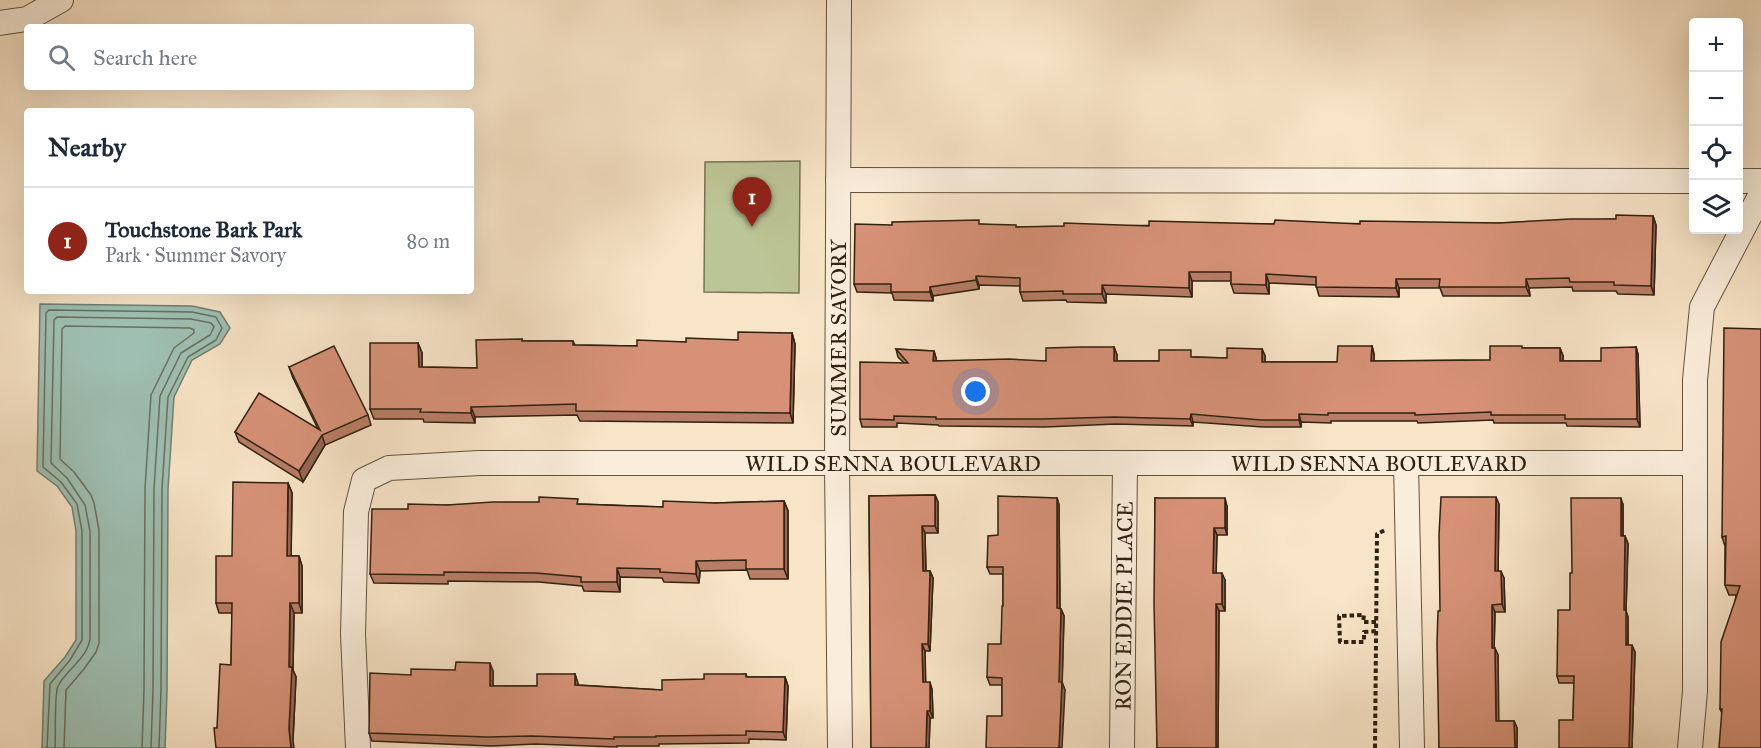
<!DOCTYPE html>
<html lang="en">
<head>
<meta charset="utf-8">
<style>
	:root { --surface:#fff; --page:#f6f6f7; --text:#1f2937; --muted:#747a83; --line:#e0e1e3; --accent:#8f2418 }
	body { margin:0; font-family:"IM FELL Great Primer",serif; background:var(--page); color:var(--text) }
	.controls { position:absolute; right:18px; top:18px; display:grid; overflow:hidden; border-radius:6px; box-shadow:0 6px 24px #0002 }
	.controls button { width:54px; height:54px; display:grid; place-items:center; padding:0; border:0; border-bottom:2px solid var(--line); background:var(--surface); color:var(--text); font:30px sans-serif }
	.you { position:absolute; left:976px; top:392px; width:21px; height:21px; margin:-15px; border:4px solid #fff; border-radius:50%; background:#1a73e8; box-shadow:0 0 0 9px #1a73e833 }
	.badge { display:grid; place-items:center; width:39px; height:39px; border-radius:50%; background:var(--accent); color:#fff; font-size:20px; font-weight:700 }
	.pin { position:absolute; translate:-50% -50px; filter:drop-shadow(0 2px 3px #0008) }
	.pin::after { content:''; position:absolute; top:32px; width:21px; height:18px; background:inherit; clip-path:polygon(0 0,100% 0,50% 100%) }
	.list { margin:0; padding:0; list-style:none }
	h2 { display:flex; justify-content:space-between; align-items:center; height:78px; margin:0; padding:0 24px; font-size:26px }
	h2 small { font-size:20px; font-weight:400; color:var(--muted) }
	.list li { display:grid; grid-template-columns:39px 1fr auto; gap:18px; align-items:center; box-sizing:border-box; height:108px; padding:0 24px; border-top:2px solid var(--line) }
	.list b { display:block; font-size:22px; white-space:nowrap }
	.list p { margin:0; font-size:20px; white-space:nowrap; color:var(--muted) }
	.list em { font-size:20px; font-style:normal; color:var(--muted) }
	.icon { flex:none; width:33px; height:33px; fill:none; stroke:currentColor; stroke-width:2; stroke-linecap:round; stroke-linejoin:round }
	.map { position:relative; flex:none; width:1761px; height:748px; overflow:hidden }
	.search { position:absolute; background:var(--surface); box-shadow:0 6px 24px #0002; left:24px; top:24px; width:450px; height:66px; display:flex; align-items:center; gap:15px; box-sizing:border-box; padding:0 21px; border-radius:6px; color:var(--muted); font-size:22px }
	.panel { position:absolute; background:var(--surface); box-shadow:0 6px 24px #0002; left:24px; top:108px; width:450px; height:186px; border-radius:6px }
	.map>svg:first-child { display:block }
	.green { fill:#bcc597; stroke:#767353; stroke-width:1.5 }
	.water { fill:#9ebfb2; stroke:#728071; stroke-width:1.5 }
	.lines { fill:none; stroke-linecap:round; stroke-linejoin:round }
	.shore { stroke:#687060; stroke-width:1.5 }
	.minor-casing { stroke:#63523d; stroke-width:26 }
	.path { stroke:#31210f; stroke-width:4; stroke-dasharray:4.5 3; stroke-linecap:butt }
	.minor { stroke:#faeddb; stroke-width:24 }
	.wall { fill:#b87d66; stroke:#31210f; stroke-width:1.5 }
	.shaded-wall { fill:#966653; stroke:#31210f; stroke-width:1.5 }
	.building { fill:#d69177; stroke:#31210f; stroke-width:1.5 }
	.labels { text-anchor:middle; stroke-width:5; stroke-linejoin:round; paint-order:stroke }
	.street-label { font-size:22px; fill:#31210f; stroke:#faeddb }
</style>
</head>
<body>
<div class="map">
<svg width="1761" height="748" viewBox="0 0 1761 748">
	<rect width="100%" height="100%" fill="#f8e4c7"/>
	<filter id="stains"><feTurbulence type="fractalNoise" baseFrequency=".00333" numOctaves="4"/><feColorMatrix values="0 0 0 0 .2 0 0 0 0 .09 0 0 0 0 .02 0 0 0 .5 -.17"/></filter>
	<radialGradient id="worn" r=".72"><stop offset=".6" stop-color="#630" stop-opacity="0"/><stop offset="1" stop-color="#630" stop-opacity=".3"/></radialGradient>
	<polygon class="green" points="800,161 799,293 704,292 705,162"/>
	<polygon class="water" points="40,304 192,306 220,312 230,328 220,344 192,360 174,397 168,489 167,691 165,748 42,748 44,681 65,657 76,640 76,531 72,507 57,486 37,471"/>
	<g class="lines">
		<g class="shore">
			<polyline points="47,748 50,684 70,660 82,640 82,531 77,504 61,482 43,467 46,313 49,310 192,312 216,317 222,328 216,340 188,357 168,397 162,489 161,690 159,748"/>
			<path d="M 55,748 C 56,736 54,695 58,686 C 66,670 87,659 90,639 L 90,531 L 85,505 L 67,478 L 51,463 L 54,320 L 57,317 L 191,319 L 211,323 L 214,327 L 210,335 L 181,353 L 160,396 L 154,489 L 153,690 L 151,748"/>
			<polyline points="64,748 66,690 84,669 96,652 99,643 99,530 94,503 91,495 74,472 60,459 62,329 65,326 190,328 194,330 194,333 174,348 151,395 145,489 144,690 142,748"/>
		</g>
		<g class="minor-casing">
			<g id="minor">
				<polyline points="839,0 837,463 840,748"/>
				<polyline points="0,23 27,19 61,0"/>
				<polyline points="838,180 1694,181"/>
				<polyline points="1738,181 1761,181"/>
				<polyline points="1406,463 1412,748"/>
				<path id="s1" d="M 358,748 L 353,634 L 356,512 L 364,480 L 389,468 L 479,463 L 1695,463"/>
				<path id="s2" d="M 1122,748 L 1125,463"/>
				<polyline points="1690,748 1695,691 1695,380 1702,307 1761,194"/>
			</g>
		</g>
		<g class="path">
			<polyline points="1376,622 1363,622 1364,615 1339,616 1340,642 1364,642 1364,632 1376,631"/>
			<polyline points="1375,748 1377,534 1385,530"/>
		</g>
		<use href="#minor" class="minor"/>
	</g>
	<g class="wall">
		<polygon points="1653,216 1656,225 1654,295 1618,294 1616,291 1573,291 1572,287 1529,288 1530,296 1443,296 1440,288 1399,288 1399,297 1319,296 1316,285 1269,283 1269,294 1234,293 1231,284 1231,281 1192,281 1192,297 1106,294 1106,303 1067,302 1066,300 1023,301 1020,292 1020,286 979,285 979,289 933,296 933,301 894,300 892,293 857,292 854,284 892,225 980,224 1017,227 1274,224 1499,223 1616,219"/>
		<polygon points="1761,329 1761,748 1722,713 1720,709 1736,595 1729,595 1725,585 1725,546 1722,537"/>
		<polygon points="792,333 795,344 793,423 580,421 577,415 475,417 475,423 424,422 423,419 374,419 370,409 418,343 422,353 422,367 477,368 522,339 523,341 573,341 575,345 637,346 686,342 738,340"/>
		<polygon points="1372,346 1374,354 1374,361 1490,360 1523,348 1560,348 1563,356 1563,361 1601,361 1636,347 1638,354 1640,427 1567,426 1566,423 1494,423 1493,420 1418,423 1417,421 1331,421 1331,423 1301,422 1301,427 1263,427 1193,422 1193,426 1116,424 1045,427 939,426 938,425 897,423 897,427 862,427 860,419 904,363 898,357 896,349 934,351 936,358 936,361 1046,361 1114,347 1117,355 1117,361 1159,361 1194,357 1227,358 1262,349 1265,356 1265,362 1337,362"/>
		<polygon points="289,367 368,415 371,425 325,445 303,482 239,442 235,432 318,429 293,378"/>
		<polygon points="288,483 292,493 291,556 299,556 302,566 302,613 294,613 293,670 296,677 293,740 217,728 231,665 232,613 219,613 216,603"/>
		<polygon points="935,495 938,502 938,533 925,533 926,571 930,571 933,578 930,651 925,651 925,682 932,689 933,718 930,718 929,748 871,748 869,496"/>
		<polygon points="1057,498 1059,505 1060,608 1061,609 1064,616 1062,682 1065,690 1002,716 1002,685 990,685 987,677 1001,644 1003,606 1003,574 990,574 987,567 998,535"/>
		<polygon points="1155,498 1227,506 1227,535 1217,535 1216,573 1225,580 1225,611 1219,611 1218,748 1157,748"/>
		<polygon points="784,501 788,511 788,579 750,579 747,570 700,571 699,583 664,582 662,578 620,577 620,592 584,591 582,586 539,582 448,581 448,584 374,583 370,574 408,509 447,505 579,504 663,507 715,503"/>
		<polygon points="1499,504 1498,571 1504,578 1505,612 1495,612 1494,648 1498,655 1498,721 1514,721 1517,728 1517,748 1439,748 1440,611"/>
		<polygon points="1623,505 1623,536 1625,536 1628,544 1626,611 1628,617 1628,645 1635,652 1632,748 1559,748 1573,720 1574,683 1559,683 1557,676 1570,610 1572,573"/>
		<polygon points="493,671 493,686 537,686 575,674 578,685 662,690 704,679 746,674 747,677 785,677 788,686 786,740 749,739 749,743 659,744 659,746 617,746 617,747 535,744 491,746 372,741 369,733 411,675"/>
	</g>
	<g class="shaded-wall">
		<polygon points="1653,216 1656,225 1654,295 1651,286"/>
		<polygon points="1189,272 1192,281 1192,297 1189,288"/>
		<polygon points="1266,274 1269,283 1269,294 1266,285"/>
		<polygon points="976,276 979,285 979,289 976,280"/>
		<polygon points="1396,279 1399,288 1399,297 1396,288"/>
		<polygon points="1526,279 1529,288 1530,296 1526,287"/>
		<polygon points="1102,285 1106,294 1106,303 1102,294"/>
		<polygon points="930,287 933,296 933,301 930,292"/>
		<polygon points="792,333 795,344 793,423 790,413"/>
		<polygon points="418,343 422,353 422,377 419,367"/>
		<polygon points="1372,346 1374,354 1374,368 1371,361"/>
		<polygon points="1114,347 1117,355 1117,368 1114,361"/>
		<polygon points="1636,347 1638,354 1640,427 1637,419"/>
		<polygon points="1560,348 1563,356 1563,369 1560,361"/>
		<polygon points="1262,349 1265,356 1265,370 1262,362"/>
		<polygon points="934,351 936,358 936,369 933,361"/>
		<polygon points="471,407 475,417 475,423 471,413"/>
		<polygon points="1191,414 1193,422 1193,426 1190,419"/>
		<polygon points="1299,414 1301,422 1301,427 1299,420"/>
		<polygon points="322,435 325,445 303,482 299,471"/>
		<polygon points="288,483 292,493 291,566 287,556"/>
		<polygon points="935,495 938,502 938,533 935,526"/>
		<polygon points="1496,497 1499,504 1498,578 1495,571"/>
		<polygon points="1057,498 1059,505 1060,616 1057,608"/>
		<polygon points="1225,498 1227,506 1227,535 1225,528"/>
		<polygon points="1621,498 1623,505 1623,544 1621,536"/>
		<polygon points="784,501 788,511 788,579 784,569"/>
		<polygon points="922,526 925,533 926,578 923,571"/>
		<polygon points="1214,528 1217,535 1216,580 1213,573"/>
		<polygon points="1625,536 1628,544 1626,611 1628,617 1628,652 1626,645 1624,610"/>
		<polygon points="299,556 302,566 302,613 299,603"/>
		<polygon points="696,561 700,571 699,583 696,574"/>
		<polygon points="617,568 620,577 620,592 617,582"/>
		<polygon points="930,571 933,578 930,651 928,644"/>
		<polygon points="1501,571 1504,578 1505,612 1502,604"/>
		<polygon points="1222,573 1225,580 1225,611 1222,604"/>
		<polygon points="290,603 294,613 293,670 296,677 293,740 294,748 291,748 289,729"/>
		<polygon points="1216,604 1219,611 1218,748 1216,748"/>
		<polygon points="1492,605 1495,612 1494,655 1492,648"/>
		<polygon points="1061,609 1064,616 1062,690 1059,682"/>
		<polygon points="922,644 925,651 926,689 923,682"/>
		<polygon points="1632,645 1635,652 1632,748 1629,748"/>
		<polygon points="1495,648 1498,655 1499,728 1496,721"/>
		<polygon points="490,663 493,671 493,695 490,686"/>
		<polygon points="575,674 578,683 578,693 575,685"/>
		<polygon points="785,677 788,686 786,740 783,732"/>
		<polygon points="930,682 932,689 933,718 930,711"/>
		<polygon points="1062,682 1065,690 1062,748 1059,748"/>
		<polygon points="927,711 930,718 929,748 926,748"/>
		<polygon points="1514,721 1517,728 1517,748 1515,748"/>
	</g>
	<g class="building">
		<polygon points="1616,215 1653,216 1651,286 1614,285 1614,282 1570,282 1569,278 1526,279 1526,287 1439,287 1440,279 1396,279 1396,288 1316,287 1316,277 1266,274 1266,285 1231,284 1231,272 1189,272 1189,288 1102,285 1102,294 1063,294 1063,291 1020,292 1020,278 976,276 976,280 930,287 930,292 891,292 891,284 854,284 855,224 892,225 892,222 979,220 979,224 1016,225 1016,227 1064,226 1064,223 1149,226 1149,221 1274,224 1275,220 1360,224 1360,221 1499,223 1570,219 1616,219"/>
		<polygon points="1724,328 1761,329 1761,748 1719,748 1722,709 1720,709 1721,642 1740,586 1725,585 1726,536 1722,537"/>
		<polygon points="738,332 792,333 790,413 576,411 576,404 471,407 471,413 420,412 421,409 370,409 370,343 418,343 419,367 477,368 476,340 522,339 522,341 573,341 573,345 637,346 637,340 686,342 686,338 738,340"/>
		<polygon points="334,346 368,415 322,435 299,471 235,432 259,393 320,430 289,367"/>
		<polygon points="1338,346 1372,346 1371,361 1490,360 1490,346 1522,346 1522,348 1560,348 1560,361 1601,361 1601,348 1636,347 1637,419 1565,419 1565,415 1491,415 1491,412 1415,415 1415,413 1328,413 1328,415 1299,414 1299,420 1261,420 1191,414 1190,419 1114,417 1043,419 936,419 936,417 894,416 894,420 860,419 860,362 908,363 896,349 934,351 933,361 1009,359 1046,361 1046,348 1082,347 1114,347 1114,361 1159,361 1159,350 1191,350 1191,357 1227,358 1227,348 1262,349 1262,362 1337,362"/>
		<polygon points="233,482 288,483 287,556 299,556 299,603 290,603 289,667 292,667 289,729 291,748 216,748 214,728 217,728 220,664 231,665 232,603 216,603 216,556 232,556"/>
		<polygon points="935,495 935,526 922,526 923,571 930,571 928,644 922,644 923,682 930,682 930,711 927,711 926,748 871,748 869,496"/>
		<polygon points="998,496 1057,498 1057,608 1061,609 1059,682 1062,682 1059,748 986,748 987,716 1002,716 1002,678 987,677 988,644 1001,644 1002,606 1003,606 1003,567 987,567 988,536 998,535"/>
		<polygon points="539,497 578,499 577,504 663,507 663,501 715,503 784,501 784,569 746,569 746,560 696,561 696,574 660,572 660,569 617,568 617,582 581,582 581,577 536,573 444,572 444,575 370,574 372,509 408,509 408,504 447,505 493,502 539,502"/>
		<polygon points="1441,497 1496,497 1495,571 1501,571 1502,604 1492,605 1492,648 1495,648 1496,721 1514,721 1515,748 1439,748 1437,643 1438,611 1440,611 1439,535"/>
		<polygon points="1155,498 1225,498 1225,528 1214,528 1213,573 1222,573 1222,604 1216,604 1216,748 1157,748 1154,603"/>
		<polygon points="1571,498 1621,498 1621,536 1625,536 1624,610 1626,610 1626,645 1632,645 1629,748 1559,748 1559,720 1573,720 1574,676 1557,676 1558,610 1570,610 1570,573 1572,573"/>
		<polygon points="456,662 490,663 490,686 537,686 537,674 575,674 575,685 662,690 662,680 704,679 704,674 746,674 746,677 785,677 783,732 746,731 746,735 656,736 656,737 614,737 614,739 532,736 488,737 369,733 370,673 411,675 411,669 455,670"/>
	</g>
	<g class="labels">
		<g class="street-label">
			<text transform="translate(838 338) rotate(-90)" y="8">SUMMER SAVORY</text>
			<text dy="8" stroke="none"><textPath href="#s1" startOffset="801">WILD SENNA BOULEVARD</textPath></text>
			<text dy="8" stroke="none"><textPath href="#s1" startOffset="1287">WILD SENNA BOULEVARD</textPath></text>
			<text dy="8" stroke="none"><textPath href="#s2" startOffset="142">RON EDDIE PLACE</textPath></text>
		</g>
	</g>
	<rect width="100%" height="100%" filter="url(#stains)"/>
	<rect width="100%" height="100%" fill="url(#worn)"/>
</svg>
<div class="controls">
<button>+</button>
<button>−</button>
<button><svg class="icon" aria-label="locate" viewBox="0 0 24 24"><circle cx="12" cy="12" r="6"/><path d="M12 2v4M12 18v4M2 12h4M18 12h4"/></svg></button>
<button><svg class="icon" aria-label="layers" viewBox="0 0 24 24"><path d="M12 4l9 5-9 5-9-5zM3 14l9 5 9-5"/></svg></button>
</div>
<div class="you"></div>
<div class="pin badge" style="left:752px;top:227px">1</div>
<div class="search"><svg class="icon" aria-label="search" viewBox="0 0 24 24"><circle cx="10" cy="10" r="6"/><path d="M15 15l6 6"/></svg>Search here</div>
<section class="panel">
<h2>Nearby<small></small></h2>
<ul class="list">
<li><span class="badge">1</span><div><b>Touchstone Bark Park</b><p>Park · Summer Savory</p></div><em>80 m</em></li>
</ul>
</section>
</div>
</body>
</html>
